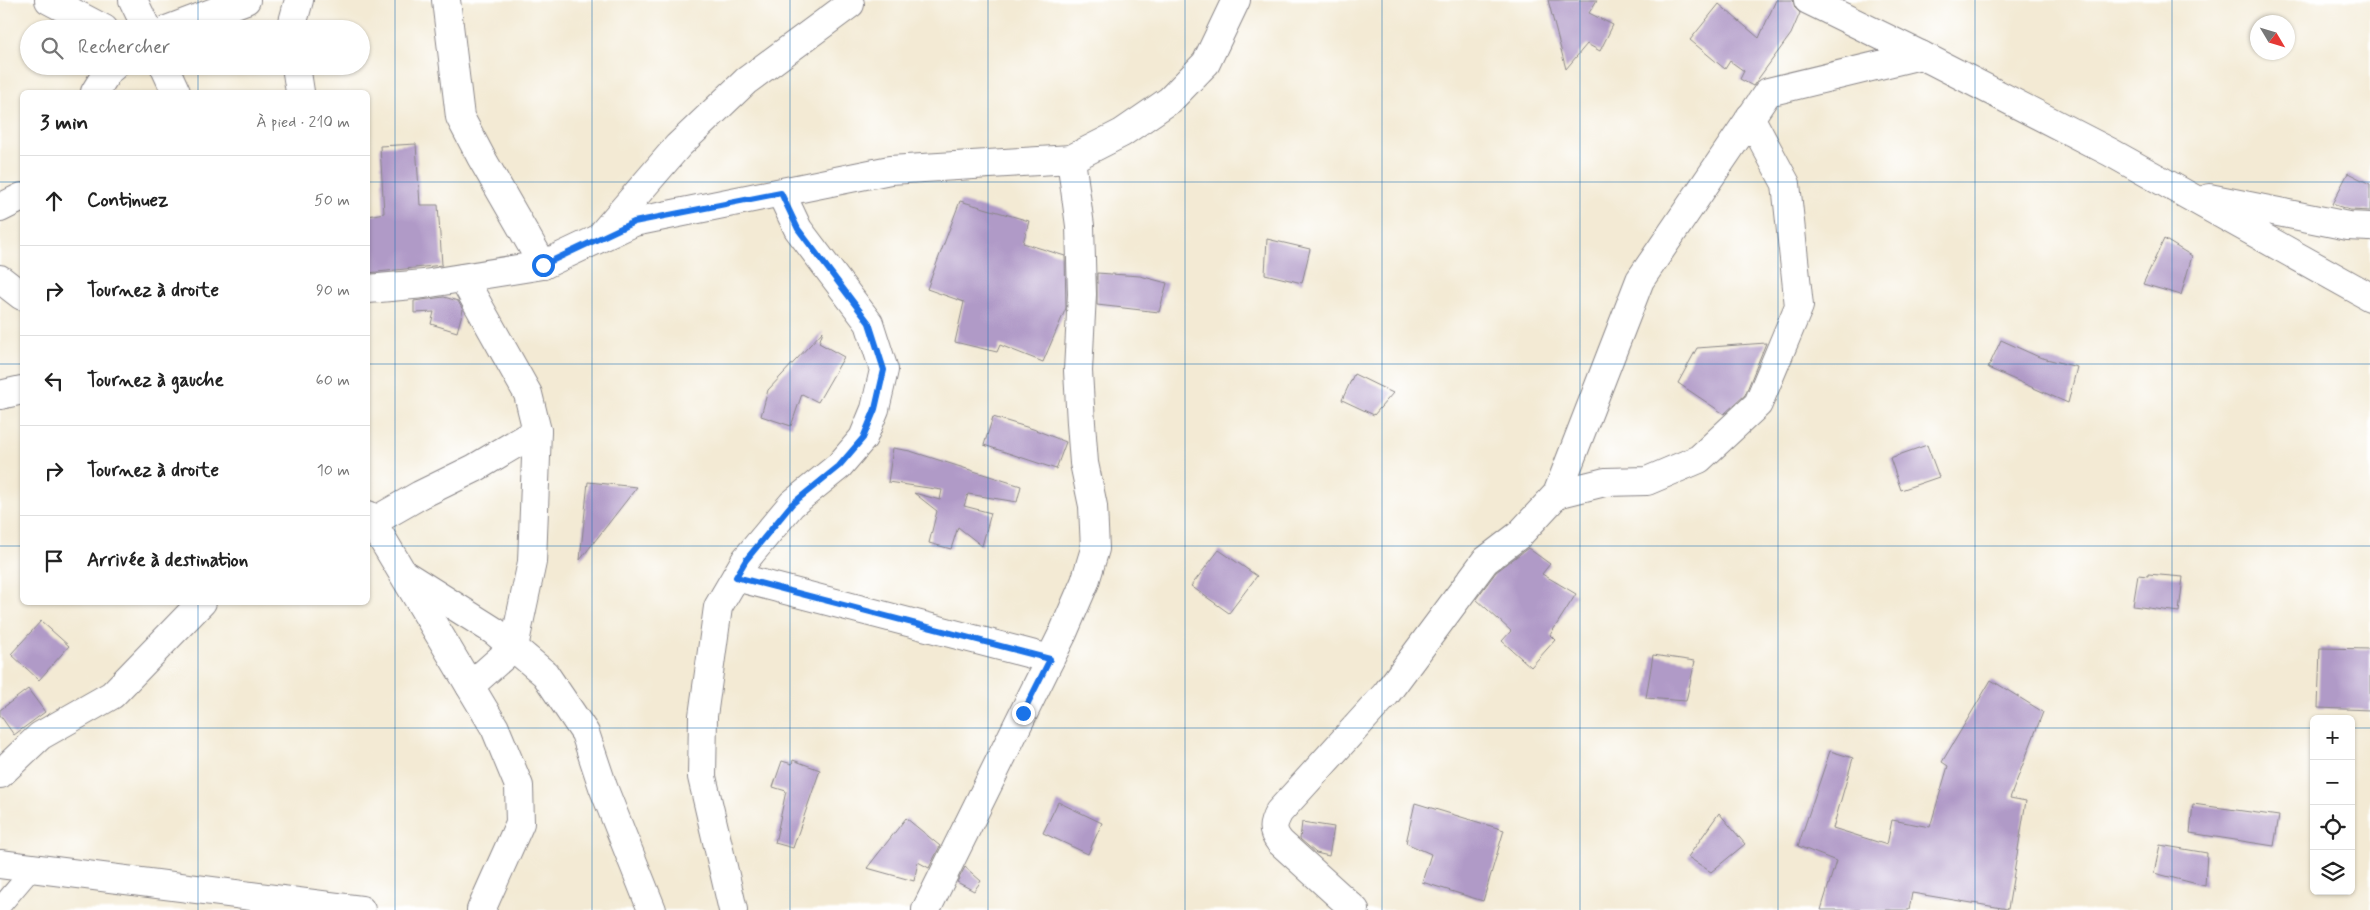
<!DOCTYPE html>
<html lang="fr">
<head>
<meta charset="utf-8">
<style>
	:root { --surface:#fff; --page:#f6f6f6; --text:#222; --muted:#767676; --line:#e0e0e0 }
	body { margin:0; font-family:Mynerve,sans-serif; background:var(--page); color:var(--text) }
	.controls { position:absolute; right:15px; bottom:15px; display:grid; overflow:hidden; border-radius:8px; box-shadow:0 1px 4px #0004 }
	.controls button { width:45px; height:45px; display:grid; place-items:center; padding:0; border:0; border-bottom:1px solid var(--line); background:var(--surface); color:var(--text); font:25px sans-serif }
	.compass { position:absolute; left:2250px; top:15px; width:45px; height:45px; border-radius:50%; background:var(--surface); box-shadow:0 1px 4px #0004; rotate:128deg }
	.stop { position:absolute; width:15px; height:15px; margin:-11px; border:4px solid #1a73e8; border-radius:50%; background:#fff }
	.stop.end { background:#1a73e8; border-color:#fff; box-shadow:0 1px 5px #0008 }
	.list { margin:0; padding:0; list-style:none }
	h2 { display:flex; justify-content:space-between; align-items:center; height:65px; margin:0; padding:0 20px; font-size:21px }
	h2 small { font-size:16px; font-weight:400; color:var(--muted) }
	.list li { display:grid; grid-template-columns:32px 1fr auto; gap:15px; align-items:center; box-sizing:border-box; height:90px; padding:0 20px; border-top:1px solid var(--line) }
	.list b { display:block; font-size:19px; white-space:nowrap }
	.list em { font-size:16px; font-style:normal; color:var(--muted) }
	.icon { flex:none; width:28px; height:28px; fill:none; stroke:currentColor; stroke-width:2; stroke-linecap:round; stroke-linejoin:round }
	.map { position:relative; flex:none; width:2370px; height:910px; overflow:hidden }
	.search { position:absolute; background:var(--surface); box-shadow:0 1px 4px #0004; left:20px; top:20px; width:350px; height:55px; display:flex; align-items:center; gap:12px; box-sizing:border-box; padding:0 18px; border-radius:28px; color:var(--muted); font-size:19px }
	.panel { position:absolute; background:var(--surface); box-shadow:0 1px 4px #0004; left:20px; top:90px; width:350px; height:515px; border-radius:8px }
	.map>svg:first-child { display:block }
	.building { fill:#b09ac7 }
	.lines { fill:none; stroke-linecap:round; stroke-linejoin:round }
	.lane-casing { stroke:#8a8688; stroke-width:21 }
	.street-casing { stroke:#8a8688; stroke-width:30 }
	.secondary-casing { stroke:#8a8688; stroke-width:30 }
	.lane { stroke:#fff; stroke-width:19 }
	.street { stroke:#fff; stroke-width:28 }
	.secondary { stroke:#fff; stroke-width:28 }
	.route { stroke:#1a73e8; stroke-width:6 }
	.grid { fill:none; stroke:#1f6fb2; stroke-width:1; stroke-opacity:0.55 }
</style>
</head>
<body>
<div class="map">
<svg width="2370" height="910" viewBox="0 0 2370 910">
	<rect width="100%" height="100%" fill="#fff"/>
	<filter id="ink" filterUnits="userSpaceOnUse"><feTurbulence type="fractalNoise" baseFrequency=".02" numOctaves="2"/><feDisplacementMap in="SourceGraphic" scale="10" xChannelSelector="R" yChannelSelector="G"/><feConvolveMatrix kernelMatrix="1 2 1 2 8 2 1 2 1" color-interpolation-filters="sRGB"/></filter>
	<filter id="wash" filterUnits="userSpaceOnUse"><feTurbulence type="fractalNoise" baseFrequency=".0096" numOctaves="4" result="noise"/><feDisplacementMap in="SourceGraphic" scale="20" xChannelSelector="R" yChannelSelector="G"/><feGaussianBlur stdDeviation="1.12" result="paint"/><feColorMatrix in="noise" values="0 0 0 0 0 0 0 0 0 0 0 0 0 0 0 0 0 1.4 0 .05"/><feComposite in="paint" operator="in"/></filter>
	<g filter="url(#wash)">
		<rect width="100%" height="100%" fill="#f3ead4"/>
		<g id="blocks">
			<g class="building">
				<polygon points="1548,0 1597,0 1589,13 1613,25 1600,51 1587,44 1566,69"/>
				<polygon points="1776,0 1793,0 1795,8 1800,13 1791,34 1753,86 1740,79 1744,71 1730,61 1725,69 1690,40 1719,4 1759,38"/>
				<polygon points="416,144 420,205 438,205 442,265 368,273 368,216 384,213 380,146"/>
				<polygon points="2348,173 2370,184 2370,211 2350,210 2332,204"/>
				<polygon points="960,201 1029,221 1023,243 1065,256 1066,308 1043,362 1000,345 997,352 955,342 964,302 927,289"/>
				<polygon points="1267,239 1310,249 1302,283 1265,274"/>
				<polygon points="2164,239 2192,256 2181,295 2143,284"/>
				<polygon points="1097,273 1140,276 1167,283 1159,312 1097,305"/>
				<polygon points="444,297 458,301 463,310 457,332 431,324 434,312 414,313 414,301"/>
				<polygon points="823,331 819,343 844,357 818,402 802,394 791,426 761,416 768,390"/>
				<polygon points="2001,340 2039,357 2077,367 2068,403 1988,368"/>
				<polygon points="1766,343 1745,395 1724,414 1678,383 1697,348"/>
				<polygon points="1354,374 1393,393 1374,415 1342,400"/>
				<polygon points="993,417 1033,429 1066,442 1056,469 984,445"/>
				<polygon points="1927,445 1939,477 1901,490 1890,458"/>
				<polygon points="893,448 910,451 1021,486 1017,502 968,494 964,506 991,513 982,546 958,527 951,549 929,543 937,511 914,493 940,500 942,490 888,482"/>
				<polygon points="588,482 637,487 580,560"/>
				<polygon points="1528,548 1550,564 1542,574 1576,594 1550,635 1555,640 1531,667 1502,641 1511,631 1476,599 1496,572"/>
				<polygon points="1219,550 1257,576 1229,613 1191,586"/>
				<polygon points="2148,574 2183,577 2179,612 2133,606 2138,575 2148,576"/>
				<polygon points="41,621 69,646 39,680 11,654"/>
				<polygon points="2320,648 2370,649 2370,710 2318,708"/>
				<polygon points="1653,655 1695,661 1686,701 1646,698"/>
				<polygon points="1991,680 2043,712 2010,798 2026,801 2008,909 1912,893 1909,910 1821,910 1836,861 1798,846 1830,751 1853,758 1833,828 1887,845 1892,820 1930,827 1948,766 1942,762"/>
				<polygon points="28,689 45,712 14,735 0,715 0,710"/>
				<polygon points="793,760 820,770 793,848 775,843 786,791 773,787 782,761 792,764"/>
				<polygon points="1058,802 1102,823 1088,854 1043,833"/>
				<polygon points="1415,803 1504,830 1483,901 1422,882 1431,854 1406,843"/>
				<polygon points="2193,804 2279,816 2274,846 2190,833"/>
				<polygon points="1719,813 1745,844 1711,872 1688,857"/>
				<polygon points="906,818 940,846 929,868 918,862 914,881 867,868"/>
				<polygon points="1302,822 1334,827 1329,856 1316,853 1300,839"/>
				<polygon points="2160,845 2207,853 2205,886 2154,873"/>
				<polygon points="965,867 981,881 974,891 957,882"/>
			</g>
		</g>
	</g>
	<g filter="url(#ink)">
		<use href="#blocks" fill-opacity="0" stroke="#8a8688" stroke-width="1"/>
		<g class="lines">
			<g class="lane-casing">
				<polyline id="lane" points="0,907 34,867"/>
			</g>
			<g class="street-casing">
				<g id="street">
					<polyline points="49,0 104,29"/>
					<polyline points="133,0 147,29"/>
					<polyline points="446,0 460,117 481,157 543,265"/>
					<polyline points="1808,0 1933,61 2110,152 2370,297"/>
					<polyline points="169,29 246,0"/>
					<polyline points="291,29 299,0"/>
					<polyline points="164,66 176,92"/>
					<polyline points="296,66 300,92"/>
					<polyline points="95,92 108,71 114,66"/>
					<polyline points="2209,198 2348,226 2370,227"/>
					<polyline points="0,208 22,197"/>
					<polyline points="603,233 678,146 746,81 850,4"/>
					<polyline points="0,279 22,296"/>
					<polyline points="368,289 424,284 543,265 634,222 890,170 1071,159 1122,133 1170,100 1206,63 1236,0"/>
					<polyline points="0,395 22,390"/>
					<polyline points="1557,494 1605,482 1647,481 1699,459 1758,404 1799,306 1786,184 1750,117"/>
					<polyline points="368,515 495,728 519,786 520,823 481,910"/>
					<polyline points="371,523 420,495 475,468 537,431 528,394 463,278"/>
					<polyline points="407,576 494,631 545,674 585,733 603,787 652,910"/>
					<polyline points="736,577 1050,659"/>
					<polyline points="470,686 514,647 532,562 537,431"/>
					<polyline points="0,774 40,736 112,695 202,602"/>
					<polyline points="733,910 702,777 703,716 718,607 746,559 792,504 839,466 863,438 875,409 884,370 869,323 798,229 781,193"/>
					<polyline points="926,910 1063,633 1085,582 1095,549 1093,506 1084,463 1081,423 1078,371 1082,294 1080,226 1071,159"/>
					<path d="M 1355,910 L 1280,842 C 1271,830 1272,825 1279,812 L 1386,694 L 1485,561 L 1519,535 L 1557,494 L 1640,280 L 1768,92 L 1921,55"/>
				</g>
			</g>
			<g class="secondary-casing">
				<polyline id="secondary" points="0,864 361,910"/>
			</g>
			<use href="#lane" class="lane"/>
			<use href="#street" class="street"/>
			<use href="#secondary" class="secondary"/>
		</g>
	</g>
	<g class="lines" filter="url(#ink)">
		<polyline class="route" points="543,265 634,222 781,193 798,229 869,323 884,370 875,409 863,438 839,466 792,504 746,560 736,577 1050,659 1023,713"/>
	</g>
	<path class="grid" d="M 198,0 L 198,29M 395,0 L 395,910M 592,0 L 592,910M 790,0 L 790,910M 988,0 L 988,910M 1185,0 L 1185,910M 1382,0 L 1382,910M 1580,0 L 1580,910M 1778,0 L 1778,910M 1975,0 L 1975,910M 2172,0 L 2172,910M 198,66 L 198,92M 0,182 L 22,182M 368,182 L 2370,182M 0,364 L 22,364M 368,364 L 2370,364M 0,546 L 22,546M 368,546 L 2370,546M 198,602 L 198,910M 0,728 L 2314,728M 2351,728 L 2370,728"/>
</svg>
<div class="controls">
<button>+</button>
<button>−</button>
<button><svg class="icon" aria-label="locate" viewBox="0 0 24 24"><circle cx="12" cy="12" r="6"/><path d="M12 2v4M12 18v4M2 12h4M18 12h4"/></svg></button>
<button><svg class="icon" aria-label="layers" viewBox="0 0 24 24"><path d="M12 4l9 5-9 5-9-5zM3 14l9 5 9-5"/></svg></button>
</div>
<svg class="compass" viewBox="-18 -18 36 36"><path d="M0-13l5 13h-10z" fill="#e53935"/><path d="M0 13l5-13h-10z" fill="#767676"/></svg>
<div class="stop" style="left:543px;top:265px"></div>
<div class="stop end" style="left:1023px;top:713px"></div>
<div class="search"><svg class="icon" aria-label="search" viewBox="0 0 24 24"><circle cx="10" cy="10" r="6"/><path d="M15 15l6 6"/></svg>Rechercher</div>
<section class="panel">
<h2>3 min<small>À pied · 210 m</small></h2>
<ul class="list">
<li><svg class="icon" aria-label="ahead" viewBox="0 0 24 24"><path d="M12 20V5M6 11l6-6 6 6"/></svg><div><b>Continuez</b></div><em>50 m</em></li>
<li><svg class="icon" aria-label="right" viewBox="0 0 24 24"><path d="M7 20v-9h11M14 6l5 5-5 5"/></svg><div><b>Tournez à droite</b></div><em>90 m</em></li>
<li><svg class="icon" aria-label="left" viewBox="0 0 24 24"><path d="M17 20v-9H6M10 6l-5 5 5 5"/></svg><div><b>Tournez à gauche</b></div><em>60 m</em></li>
<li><svg class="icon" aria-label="right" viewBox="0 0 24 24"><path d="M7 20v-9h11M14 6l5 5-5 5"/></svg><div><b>Tournez à droite</b></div><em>10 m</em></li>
<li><svg class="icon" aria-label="arrive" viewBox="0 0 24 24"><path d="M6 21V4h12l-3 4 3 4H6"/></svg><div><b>Arrivée à destination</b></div></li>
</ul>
</section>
</div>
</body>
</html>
